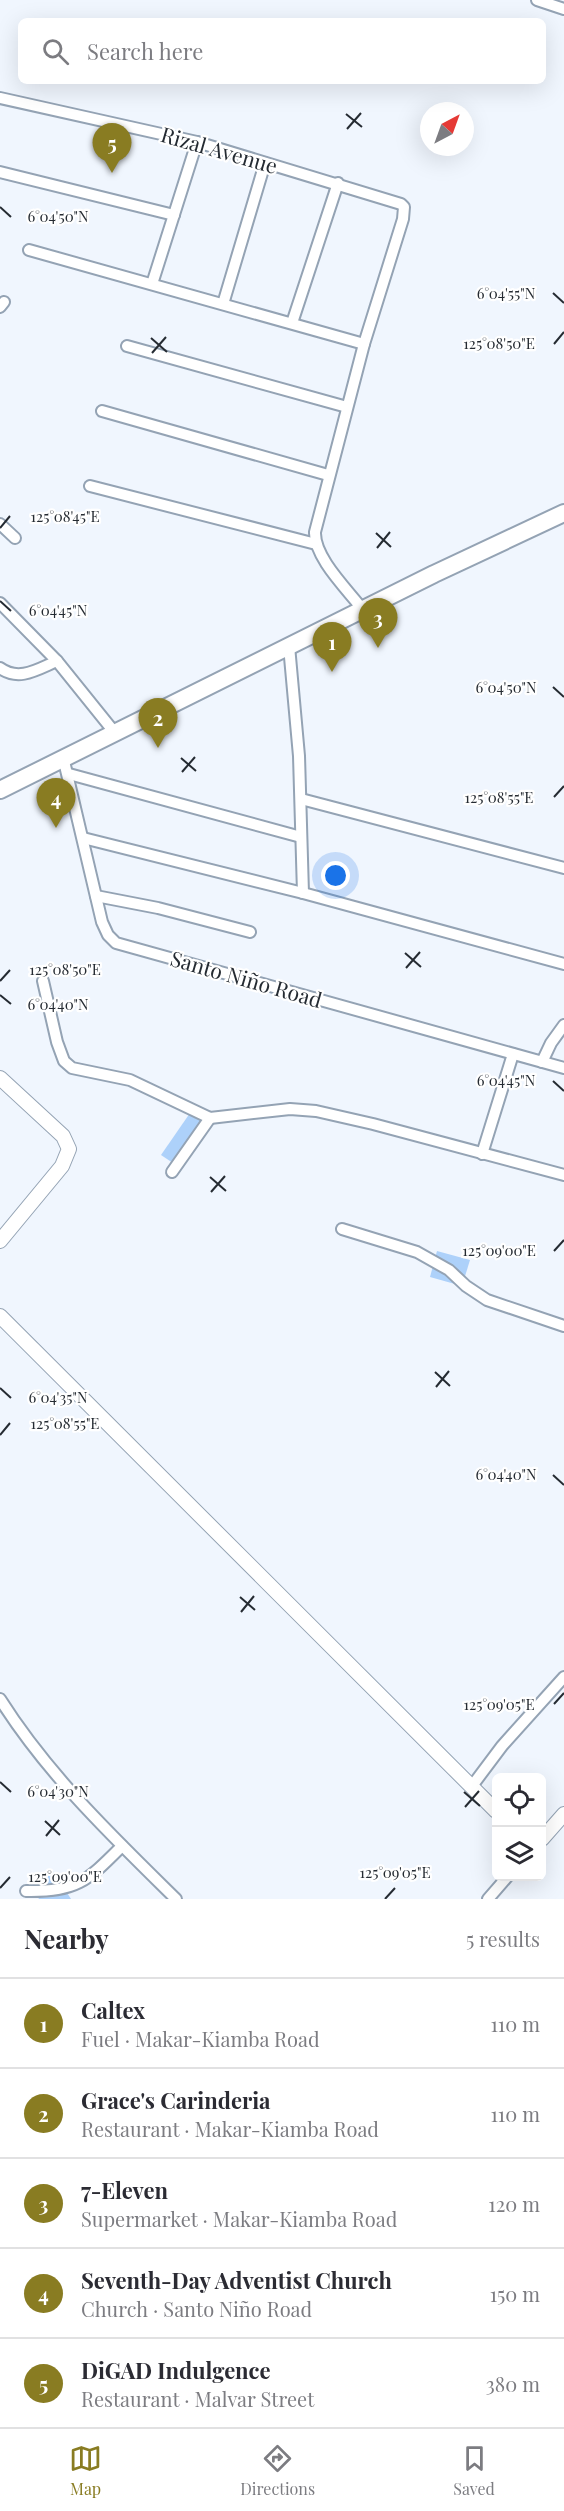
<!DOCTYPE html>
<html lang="en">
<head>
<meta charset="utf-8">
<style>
	:root { --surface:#fff; --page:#f7f7f7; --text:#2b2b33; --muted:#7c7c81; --line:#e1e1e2; --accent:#897c22 }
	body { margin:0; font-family:"Playfair Display",serif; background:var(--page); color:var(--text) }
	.controls { position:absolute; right:18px; bottom:18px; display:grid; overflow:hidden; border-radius:9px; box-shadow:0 6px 24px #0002 }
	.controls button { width:54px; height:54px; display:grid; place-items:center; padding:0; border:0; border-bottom:2px solid var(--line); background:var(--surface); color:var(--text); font:30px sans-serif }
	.compass { position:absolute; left:420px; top:102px; width:54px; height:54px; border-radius:50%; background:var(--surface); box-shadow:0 6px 24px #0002; rotate:41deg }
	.you { position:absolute; left:336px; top:876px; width:21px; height:21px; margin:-15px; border:4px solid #fff; border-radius:50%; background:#1a73e8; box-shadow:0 0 0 9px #1a73e833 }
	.badge { display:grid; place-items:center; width:39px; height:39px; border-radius:50%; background:var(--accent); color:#fff; font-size:20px; font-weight:700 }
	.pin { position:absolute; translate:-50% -50px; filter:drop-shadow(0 2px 3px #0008) }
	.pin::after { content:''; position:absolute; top:32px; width:21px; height:18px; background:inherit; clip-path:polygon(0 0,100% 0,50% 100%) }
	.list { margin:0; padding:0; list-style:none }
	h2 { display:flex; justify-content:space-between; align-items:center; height:78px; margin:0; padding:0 24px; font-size:26px }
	h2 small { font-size:20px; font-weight:400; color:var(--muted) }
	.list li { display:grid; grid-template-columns:39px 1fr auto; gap:18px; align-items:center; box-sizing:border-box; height:90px; padding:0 24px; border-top:2px solid var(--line) }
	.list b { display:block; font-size:22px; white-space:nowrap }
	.list p { margin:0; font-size:20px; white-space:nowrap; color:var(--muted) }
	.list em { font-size:20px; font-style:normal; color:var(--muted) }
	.icon { flex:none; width:33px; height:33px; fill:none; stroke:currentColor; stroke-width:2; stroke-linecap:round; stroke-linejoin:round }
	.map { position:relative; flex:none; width:564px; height:1899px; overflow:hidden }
	.search { position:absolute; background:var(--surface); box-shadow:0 6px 24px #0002; left:18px; right:18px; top:18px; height:66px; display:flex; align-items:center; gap:15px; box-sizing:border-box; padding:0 21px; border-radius:9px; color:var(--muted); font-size:22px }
	.sheet { height:528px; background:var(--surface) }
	nav { display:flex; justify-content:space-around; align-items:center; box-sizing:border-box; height:84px; border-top:2px solid var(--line); background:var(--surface); font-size:16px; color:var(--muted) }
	nav a { display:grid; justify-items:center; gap:3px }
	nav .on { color:var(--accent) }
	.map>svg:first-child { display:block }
	.green { fill:#add1fa }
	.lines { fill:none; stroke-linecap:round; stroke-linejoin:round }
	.minor-casing { stroke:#94a3b4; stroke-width:14 }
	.tertiary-casing { stroke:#94a3b4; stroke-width:16 }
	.primary-casing { stroke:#94a3b4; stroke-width:20 }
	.minor { stroke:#fff; stroke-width:10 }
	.tertiary { stroke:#fff; stroke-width:14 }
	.primary { stroke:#fff; stroke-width:16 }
	.ticks { fill:none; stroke:#252b32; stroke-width:2 }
	.labels { text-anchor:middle; stroke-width:4.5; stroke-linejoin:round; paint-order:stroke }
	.street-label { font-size:21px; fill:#252b32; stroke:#fff }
	.ticks-label { font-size:15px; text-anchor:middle; fill:#252b32; stroke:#fff; stroke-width:4.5; stroke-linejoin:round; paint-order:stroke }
</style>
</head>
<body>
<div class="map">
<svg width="564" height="1899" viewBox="0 0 564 1899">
	<rect width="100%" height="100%" fill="#f0f6fe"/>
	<g class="green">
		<polygon points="190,1113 207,1125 179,1167 161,1155"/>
		<polygon points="437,1251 470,1260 462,1286 430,1277"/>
		<polygon points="53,1871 71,1899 39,1899 30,1886"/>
	</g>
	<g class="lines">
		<g class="minor-casing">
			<g id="minor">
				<polyline points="537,0 564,9"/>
				<path d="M 0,98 L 197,142 L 401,204 L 404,207 L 403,219 L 364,344 L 315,532 C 314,558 348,590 363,610"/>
				<polyline points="0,172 174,215"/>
				<polyline points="29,250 364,344"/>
				<polyline points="152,284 197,142"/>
				<polyline points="223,304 265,163"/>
				<polyline points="0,307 4,302"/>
				<polyline points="292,323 338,183"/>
				<polyline points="127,346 347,407"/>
				<polyline points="102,411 328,475"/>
				<polyline points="90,486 316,544"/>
				<polyline points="0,524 15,538"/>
				<polyline points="0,603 57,661 115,733"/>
				<polyline points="289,646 299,756 303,893 564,964"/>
				<path d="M 0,668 C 19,682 38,669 57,661"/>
				<polyline points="63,757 102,922 108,935 116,943 564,1068"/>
				<polyline points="69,774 301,837"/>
				<polyline points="301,799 564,868"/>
				<polyline points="83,838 303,893"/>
				<polyline points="96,896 158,908 250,932"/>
				<polyline points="43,981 57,1042 64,1061 72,1068 130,1080 210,1118 290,1109 316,1111 373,1124 564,1175"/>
				<polyline points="542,1062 551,1043 564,1025"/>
				<polyline points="482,1154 513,1054"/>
				<polyline points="172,1172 210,1118"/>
				<polyline points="342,1229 417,1252 449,1270 466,1286 487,1300 564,1326"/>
				<path d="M 0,1699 C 48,1775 112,1836 176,1899"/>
				<polyline points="472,1786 502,1746 564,1677"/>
				<path d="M 26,1891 C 77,1892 87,1881 122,1846"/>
				<polyline points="488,1899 508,1876"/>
			</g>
		</g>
		<g class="tertiary-casing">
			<g id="tertiary">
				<polyline points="0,1078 63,1136 69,1149 62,1166 0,1241"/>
				<polyline points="0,1316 496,1811"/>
				<polyline points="542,1839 564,1814"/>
			</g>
		</g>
		<g class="primary-casing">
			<polyline id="primary" points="0,790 434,574 564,513"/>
		</g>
		<use href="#minor" class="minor"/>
		<use href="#tertiary" class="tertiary"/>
		<use href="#primary" class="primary"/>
	</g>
	<path class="ticks" d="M 346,114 L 362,127M 347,129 L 361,113M 0,207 L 11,217M 553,293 L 564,303M 151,338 L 167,352M 554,344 L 564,332M 152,353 L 166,337M 0,528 L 10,516M 376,533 L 391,547M 377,548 L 390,532M 0,601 L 11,611M 553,687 L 564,697M 181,758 L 196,771M 182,772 L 195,757M 554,797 L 564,786M 405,953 L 421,967M 406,968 L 420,952M 0,981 L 10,970M 0,995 L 11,1004M 553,1081 L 564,1091M 210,1177 L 226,1191M 211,1192 L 225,1176M 554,1251 L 564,1240M 435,1372 L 450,1386M 436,1387 L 449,1371M 0,1388 L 11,1398M 0,1435 L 10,1423M 553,1475 L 564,1485M 240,1597 L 255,1610M 241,1612 L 254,1596M 554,1704 L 564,1693M 0,1782 L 11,1792M 464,1792 L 480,1806M 465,1807 L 479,1791M 45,1821 L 60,1835M 46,1836 L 59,1820M 0,1888 L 10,1877M 385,1899 L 395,1888"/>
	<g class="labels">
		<g class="street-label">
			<text transform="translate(219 151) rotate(16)" y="7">Rizal Avenue</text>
			<text transform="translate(246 980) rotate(16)" y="7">Santo Niño Road</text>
		</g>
	</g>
	<g class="ticks-label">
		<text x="58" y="222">6°04'50"N</text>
		<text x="506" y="299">6°04'55"N</text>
		<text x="499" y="349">125°08'50"E</text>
		<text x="65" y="522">125°08'45"E</text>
		<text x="58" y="616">6°04'45"N</text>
		<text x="506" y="693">6°04'50"N</text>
		<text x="499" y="803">125°08'55"E</text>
		<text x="65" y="975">125°08'50"E</text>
		<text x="58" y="1010">6°04'40"N</text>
		<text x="506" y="1086">6°04'45"N</text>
		<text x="499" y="1256">125°09'00"E</text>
		<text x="58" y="1403">6°04'35"N</text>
		<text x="65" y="1429">125°08'55"E</text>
		<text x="506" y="1480">6°04'40"N</text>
		<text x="499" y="1710">125°09'05"E</text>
		<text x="58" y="1797">6°04'30"N</text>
		<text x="395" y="1878">125°09'05"E</text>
		<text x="65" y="1882">125°09'00"E</text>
	</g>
</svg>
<div class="controls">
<button><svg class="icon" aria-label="locate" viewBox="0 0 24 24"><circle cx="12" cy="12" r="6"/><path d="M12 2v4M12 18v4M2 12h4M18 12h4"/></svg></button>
<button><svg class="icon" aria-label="layers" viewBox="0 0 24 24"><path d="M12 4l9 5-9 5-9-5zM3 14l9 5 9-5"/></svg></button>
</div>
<svg class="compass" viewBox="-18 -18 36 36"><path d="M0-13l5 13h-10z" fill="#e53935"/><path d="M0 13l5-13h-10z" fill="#7c7c81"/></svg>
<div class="you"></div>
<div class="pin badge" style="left:332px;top:672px">1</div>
<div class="pin badge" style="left:158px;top:748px">2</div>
<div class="pin badge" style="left:378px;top:648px">3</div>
<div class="pin badge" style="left:56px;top:828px">4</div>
<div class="pin badge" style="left:112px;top:173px">5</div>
<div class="search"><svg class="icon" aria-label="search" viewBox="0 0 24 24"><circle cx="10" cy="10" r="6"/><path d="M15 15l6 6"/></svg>Search here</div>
</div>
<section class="sheet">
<h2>Nearby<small>5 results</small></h2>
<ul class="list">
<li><span class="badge">1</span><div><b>Caltex</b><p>Fuel · Makar-Kiamba Road</p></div><em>110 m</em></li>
<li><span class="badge">2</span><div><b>Grace's Carinderia</b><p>Restaurant · Makar-Kiamba Road</p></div><em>110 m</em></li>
<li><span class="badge">3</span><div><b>7-Eleven</b><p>Supermarket · Makar-Kiamba Road</p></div><em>120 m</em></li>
<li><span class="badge">4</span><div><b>Seventh-Day Adventist Church</b><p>Church · Santo Niño Road</p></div><em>150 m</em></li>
<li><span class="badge">5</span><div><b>DiGAD Indulgence</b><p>Restaurant · Malvar Street</p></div><em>380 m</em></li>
</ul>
</section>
<nav>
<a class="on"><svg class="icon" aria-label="map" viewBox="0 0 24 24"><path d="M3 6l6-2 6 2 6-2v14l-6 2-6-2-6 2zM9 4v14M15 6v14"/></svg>Map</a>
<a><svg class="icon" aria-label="directions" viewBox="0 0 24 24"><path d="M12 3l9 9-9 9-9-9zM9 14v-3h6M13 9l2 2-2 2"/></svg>Directions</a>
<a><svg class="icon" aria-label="saved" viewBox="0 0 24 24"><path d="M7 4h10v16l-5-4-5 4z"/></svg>Saved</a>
</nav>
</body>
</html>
